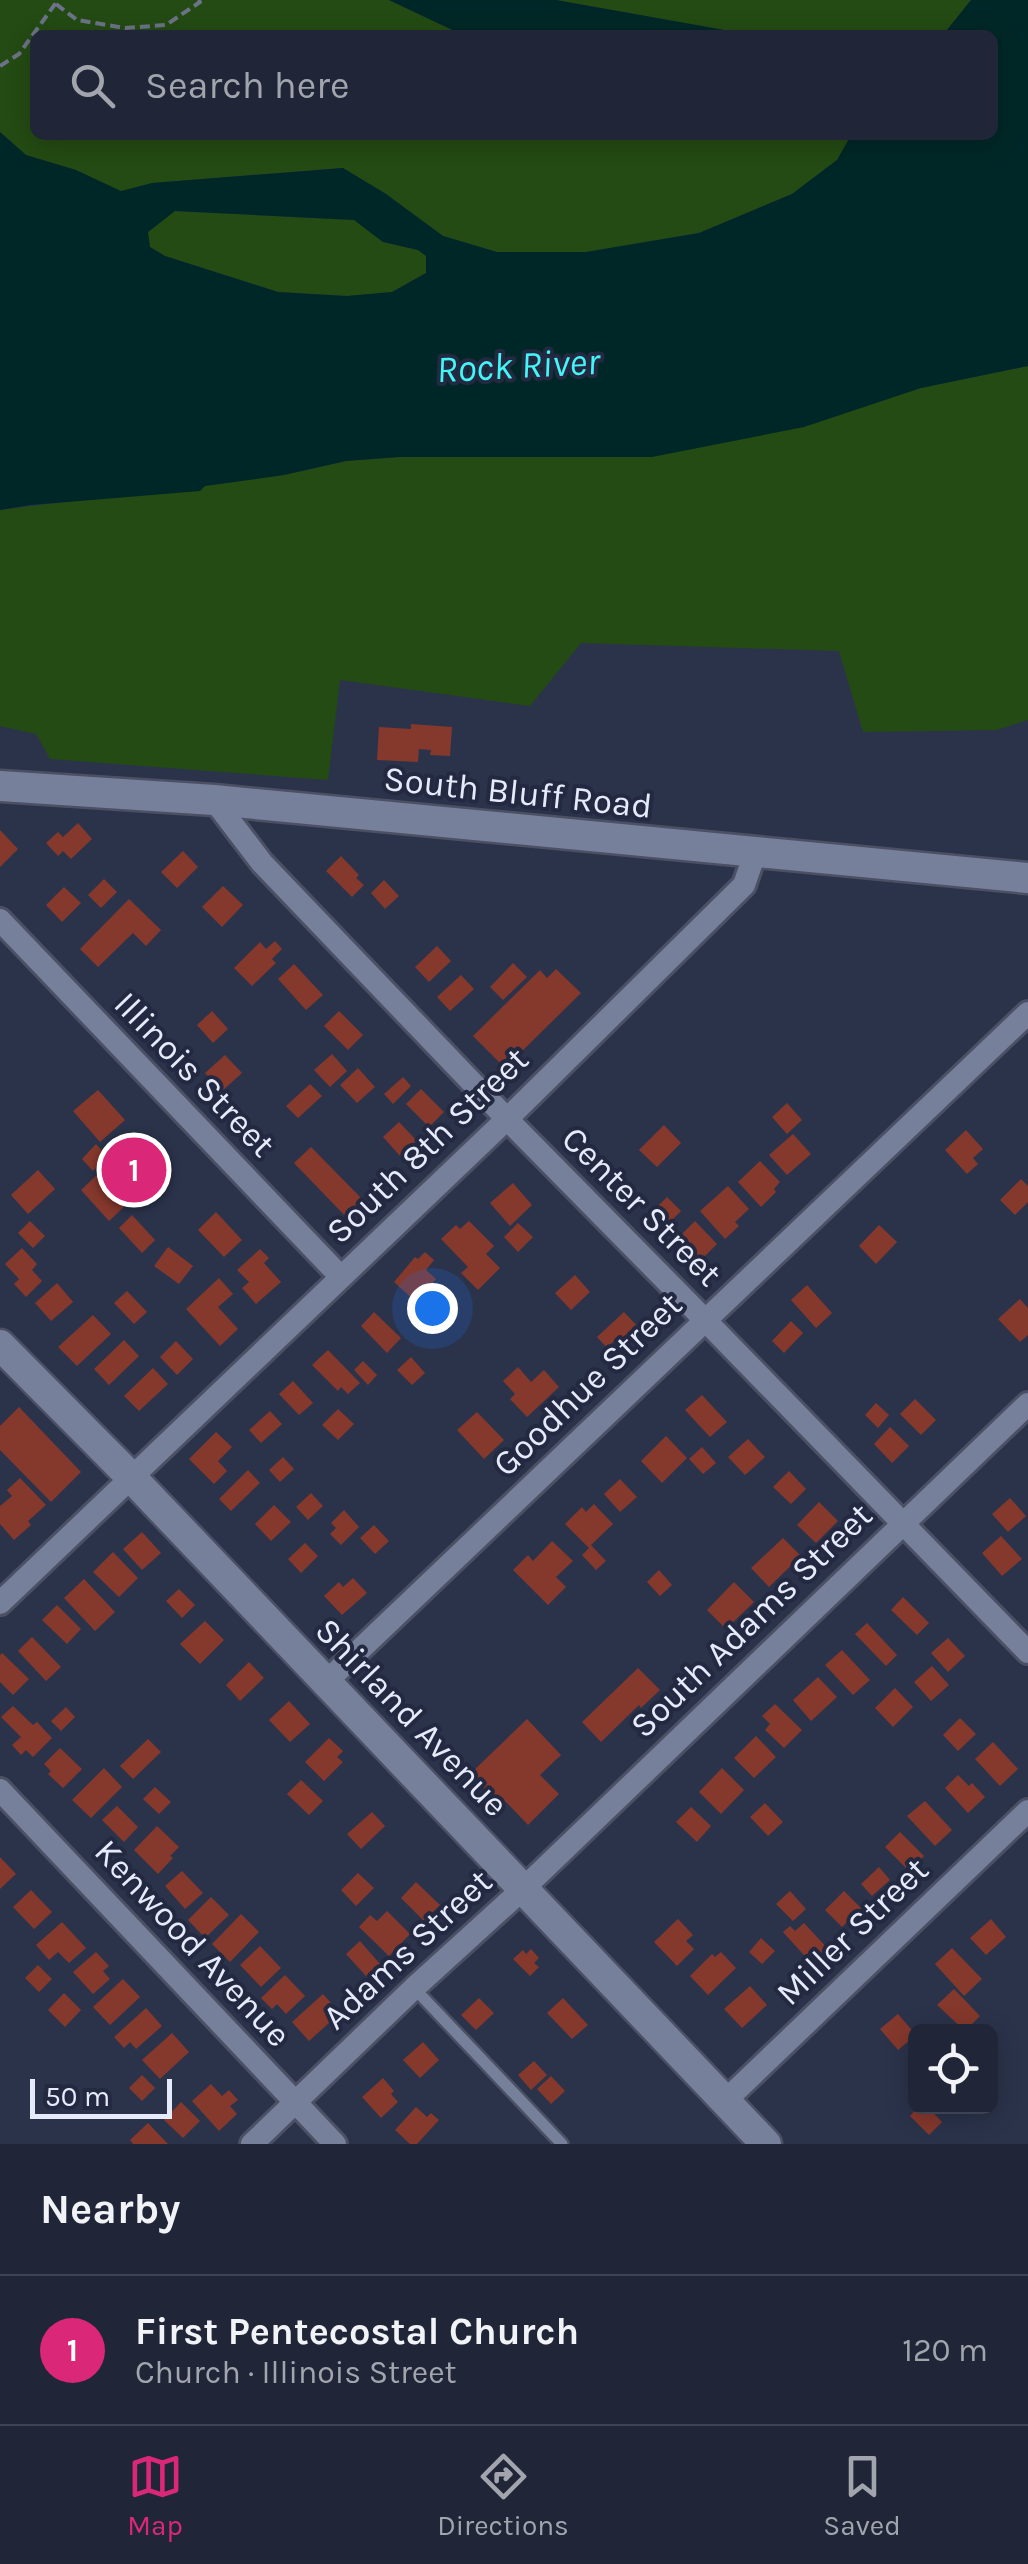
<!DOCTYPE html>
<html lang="en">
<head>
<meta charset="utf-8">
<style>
	:root { --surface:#202638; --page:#282e40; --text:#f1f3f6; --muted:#a2a5ae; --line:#3d4353; --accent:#db2777 }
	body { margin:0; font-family:Karla,sans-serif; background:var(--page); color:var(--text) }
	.controls { position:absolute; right:30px; bottom:30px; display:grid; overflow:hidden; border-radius:15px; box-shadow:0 5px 25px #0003 }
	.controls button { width:90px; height:90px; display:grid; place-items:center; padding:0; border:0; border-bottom:2px solid var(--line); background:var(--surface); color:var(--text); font:50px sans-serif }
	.scale { position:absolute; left:30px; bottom:25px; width:142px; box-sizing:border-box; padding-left:10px; border:5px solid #e6ebfb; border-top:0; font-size:28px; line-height:35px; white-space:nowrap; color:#e6ebfb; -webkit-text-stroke:8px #222940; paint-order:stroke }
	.you { position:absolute; left:432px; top:1308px; width:35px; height:35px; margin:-25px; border:8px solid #fff; border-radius:50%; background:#1a73e8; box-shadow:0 0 0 15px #1a73e833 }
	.badge { display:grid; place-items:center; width:65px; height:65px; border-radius:50%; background:var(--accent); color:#fff; font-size:32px; font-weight:700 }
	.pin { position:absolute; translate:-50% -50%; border:5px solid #fff; box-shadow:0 2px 10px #0006 }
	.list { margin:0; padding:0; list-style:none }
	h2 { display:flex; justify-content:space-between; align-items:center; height:130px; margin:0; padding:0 40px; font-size:42px }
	h2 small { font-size:32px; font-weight:400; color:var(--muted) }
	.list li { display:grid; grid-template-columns:65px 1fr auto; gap:30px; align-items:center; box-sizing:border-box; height:150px; padding:0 40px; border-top:2px solid var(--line) }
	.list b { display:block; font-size:38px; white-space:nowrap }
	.list p { margin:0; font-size:32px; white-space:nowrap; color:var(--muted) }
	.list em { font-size:32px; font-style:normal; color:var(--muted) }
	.icon { flex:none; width:55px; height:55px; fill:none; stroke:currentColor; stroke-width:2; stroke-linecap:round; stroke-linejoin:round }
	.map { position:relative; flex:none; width:1028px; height:2144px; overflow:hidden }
	.search { position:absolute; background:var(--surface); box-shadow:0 5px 25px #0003; left:30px; right:30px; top:30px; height:110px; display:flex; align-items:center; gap:25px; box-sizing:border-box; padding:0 35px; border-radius:15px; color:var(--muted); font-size:38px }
	.sheet { height:280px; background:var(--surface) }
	nav { display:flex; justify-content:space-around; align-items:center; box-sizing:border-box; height:140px; border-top:2px solid var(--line); background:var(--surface); font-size:28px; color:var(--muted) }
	nav a { display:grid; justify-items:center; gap:5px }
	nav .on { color:var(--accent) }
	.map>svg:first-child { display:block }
	.green { fill:#244b13 }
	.water { fill:#002727; fill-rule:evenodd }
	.building { fill:#85382c }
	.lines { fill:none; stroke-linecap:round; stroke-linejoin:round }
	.lane-casing { stroke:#4b5065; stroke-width:16 }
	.street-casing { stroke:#4b5065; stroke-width:28 }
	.secondary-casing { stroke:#4b5065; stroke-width:35 }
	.path { stroke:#6c7388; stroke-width:4; stroke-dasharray:10 5; stroke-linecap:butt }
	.lane { stroke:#76809b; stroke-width:11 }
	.street { stroke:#76809b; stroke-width:22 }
	.secondary { stroke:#76809b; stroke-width:30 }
	.labels { text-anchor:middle; stroke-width:8; stroke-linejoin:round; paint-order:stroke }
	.street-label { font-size:35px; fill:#e6ebfb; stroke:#222940 }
	.water-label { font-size:38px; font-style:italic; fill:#43f5f5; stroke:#222940 }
</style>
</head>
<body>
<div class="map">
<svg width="1028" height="2144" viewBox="0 0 1028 2144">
	<rect width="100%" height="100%" fill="#2b334b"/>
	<g class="green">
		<polygon points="0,0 389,0 463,35 35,35 35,135 850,135 851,137 837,160 792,194 699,233 586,252 497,252 443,236 386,194 343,168 152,183 121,192 76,170 26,155 0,132"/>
		<polygon points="556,0 971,0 943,35 752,35"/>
		<polygon points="174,211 355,220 383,242 418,250 427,256 426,273 392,292 347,296 278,292 165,256 150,247 147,233"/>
		<polygon points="1028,366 1028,720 996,730 863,732 839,651 581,643 530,706 340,680 328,780 50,759 36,734 0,726 0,510 284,475 346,461 399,457 921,388"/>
	</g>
	<g class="water">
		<polygon points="389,0 556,0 752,35 463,35"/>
		<path d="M 971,0 L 1028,0 L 1028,366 L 921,388 L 804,427 L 652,457 L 399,457 L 346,461 L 284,475 L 205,486 L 200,491 L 31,505 L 0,510 L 0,132 L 26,155 L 76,170 L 121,191 L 152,183 L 343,168 L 386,194 L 443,236 L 497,252 L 586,252 L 699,233 L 792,194 L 837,160 L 850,137 L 850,135 L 993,135 L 993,35 L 943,35 ZM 175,211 L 354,220 L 383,242 L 418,250 L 426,256 L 426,273 L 392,292 L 347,296 L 278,292 L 165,256 L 150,247 L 148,232 Z"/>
	</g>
	<g class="building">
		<polygon points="411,724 452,727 450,756 430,755 431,750 419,749 418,762 377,760 379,727 411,729"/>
		<polygon points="78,823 92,839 71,859 63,851 58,856 46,843 58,832 63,837"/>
		<polygon points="0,830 18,849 0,867"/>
		<polygon points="183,851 198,867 177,888 161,872"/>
		<polygon points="341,856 359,875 356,878 364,885 352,897 326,871"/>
		<polygon points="104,879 117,892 101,908 88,895"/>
		<polygon points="384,880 399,896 385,909 371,893"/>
		<polygon points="223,886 243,905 222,927 202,907"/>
		<polygon points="64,887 81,903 62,922 46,905"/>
		<polygon points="129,899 161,930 146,946 133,933 98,967 80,949"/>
		<polygon points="275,941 282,949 272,959 276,963 252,986 234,968 260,942 266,949"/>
		<polygon points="437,946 451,961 429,982 415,967"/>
		<polygon points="513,963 527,977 503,1000 490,987"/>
		<polygon points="294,964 323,995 306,1010 278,979"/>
		<polygon points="556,969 581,993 505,1068 473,1036 540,970 547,978"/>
		<polygon points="461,975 474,989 450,1011 437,997"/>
		<polygon points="212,1011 228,1029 213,1043 197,1025"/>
		<polygon points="339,1011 363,1035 348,1050 324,1026"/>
		<polygon points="332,1054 347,1071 330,1087 314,1070"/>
		<polygon points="225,1055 242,1073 222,1091 205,1073"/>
		<polygon points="358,1068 375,1087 357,1103 340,1085"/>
		<polygon points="403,1077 411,1086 393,1104 384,1094"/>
		<polygon points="310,1084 322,1096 298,1118 286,1106"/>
		<polygon points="421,1089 444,1112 429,1127 406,1104"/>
		<polygon points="98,1090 125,1120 100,1142 73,1111"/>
		<polygon points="787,1103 802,1120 787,1134 772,1117"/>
		<polygon points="399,1122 417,1141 401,1157 383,1137"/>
		<polygon points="664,1125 681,1143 657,1167 639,1150"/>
		<polygon points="966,1130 983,1149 973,1158 978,1164 967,1174 945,1150"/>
		<polygon points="793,1134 811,1154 787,1175 769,1155"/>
		<polygon points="138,1136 160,1159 135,1183 142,1190 109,1221 81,1190"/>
		<polygon points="96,1144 108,1157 93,1171 82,1159"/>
		<polygon points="311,1147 366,1203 349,1220 294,1163"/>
		<polygon points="760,1161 780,1182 774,1189 776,1192 761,1207 738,1182"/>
		<polygon points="38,1170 55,1189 28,1214 11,1195"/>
		<polygon points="1021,1179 1028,1186 1028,1202 1015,1215 1000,1200"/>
		<polygon points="513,1183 532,1205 510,1226 490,1203"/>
		<polygon points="728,1186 749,1209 735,1222 739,1226 725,1239 700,1211"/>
		<polygon points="667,1197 681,1211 667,1225 653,1211"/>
		<polygon points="216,1212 242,1240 224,1257 198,1230"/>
		<polygon points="132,1215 155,1240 142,1253 119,1228"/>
		<polygon points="30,1221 45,1236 33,1248 18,1233"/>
		<polygon points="469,1221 494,1246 486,1254 500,1268 478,1290 461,1273 468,1267 441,1239 456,1225 460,1229"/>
		<polygon points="695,1221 717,1244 699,1262 677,1239"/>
		<polygon points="518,1223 533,1237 518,1252 504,1237"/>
		<polygon points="879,1225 897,1242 876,1264 859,1246"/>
		<polygon points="168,1247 193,1266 179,1284 154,1266"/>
		<polygon points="22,1248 37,1264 32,1270 42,1281 26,1297 14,1284 19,1279 5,1264"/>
		<polygon points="260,1249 269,1258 264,1263 281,1282 256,1304 242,1288 249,1282 237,1270"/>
		<polygon points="425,1252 434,1260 426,1270 436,1279 416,1302 394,1282 415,1257 418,1259"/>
		<polygon points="575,1275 590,1292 571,1310 555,1293"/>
		<polygon points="219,1278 233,1294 218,1307 238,1329 220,1346 186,1309"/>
		<polygon points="57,1283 73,1302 51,1321 35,1303"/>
		<polygon points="807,1285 832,1313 816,1328 791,1300"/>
		<polygon points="127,1291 147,1312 134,1324 114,1303"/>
		<polygon points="1020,1299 1028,1308 1028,1335 1020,1342 998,1319"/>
		<polygon points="374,1312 401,1338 387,1353 361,1326"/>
		<polygon points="624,1312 641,1330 621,1349 614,1341 607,1348 597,1337"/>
		<polygon points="93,1315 111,1334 77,1366 58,1347"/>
		<polygon points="791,1321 803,1333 784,1353 772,1341"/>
		<polygon points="124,1340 139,1356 109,1385 94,1369"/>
		<polygon points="176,1341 193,1359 177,1375 160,1357"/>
		<polygon points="328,1350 360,1383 348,1394 341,1387 338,1391 312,1365"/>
		<polygon points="411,1357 425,1373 412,1385 397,1370"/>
		<polygon points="363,1361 377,1375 368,1385 354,1370"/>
		<polygon points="518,1367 531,1382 544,1370 559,1387 527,1417 510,1399 515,1394 503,1381"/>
		<polygon points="153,1368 168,1384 139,1411 124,1396"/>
		<polygon points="293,1381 313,1403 299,1415 279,1394"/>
		<polygon points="702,1395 727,1422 710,1437 685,1410"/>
		<polygon points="915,1399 936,1420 921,1435 900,1414"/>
		<polygon points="876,1403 889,1415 878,1428 865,1415"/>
		<polygon points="19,1407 81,1472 51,1502 0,1450 0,1426"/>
		<polygon points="338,1409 354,1424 338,1440 322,1425"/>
		<polygon points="270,1411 282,1424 261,1443 249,1430"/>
		<polygon points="477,1412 504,1440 484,1459 457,1430"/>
		<polygon points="890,1427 909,1446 892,1463 874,1444"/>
		<polygon points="216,1432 232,1447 218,1461 227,1471 214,1484 189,1459"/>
		<polygon points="666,1436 687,1458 662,1483 641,1461"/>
		<polygon points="748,1439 765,1457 745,1475 728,1457"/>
		<polygon points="702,1447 716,1463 703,1474 689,1459"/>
		<polygon points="283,1457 294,1469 280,1482 269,1470"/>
		<polygon points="248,1470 260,1483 231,1511 219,1499"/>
		<polygon points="789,1471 806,1489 791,1504 773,1487"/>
		<polygon points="20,1478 46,1505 28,1521 31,1525 14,1540 0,1524 0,1506 12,1496 7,1490"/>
		<polygon points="620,1479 637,1497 620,1512 604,1494"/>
		<polygon points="311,1493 323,1506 308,1520 296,1507"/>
		<polygon points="1010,1498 1026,1516 1008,1532 992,1514"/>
		<polygon points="819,1502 838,1521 816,1543 797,1525"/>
		<polygon points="594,1504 613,1524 591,1545 606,1561 596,1570 582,1555 589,1548 565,1524 582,1507 586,1512"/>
		<polygon points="274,1505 291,1522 271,1541 255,1524"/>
		<polygon points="344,1510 359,1527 341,1545 330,1534 336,1528 331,1523"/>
		<polygon points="374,1525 389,1541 375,1554 360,1538"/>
		<polygon points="142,1532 161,1553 142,1570 123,1549"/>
		<polygon points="1001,1536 1022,1559 1002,1576 982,1553"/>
		<polygon points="783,1538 801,1556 769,1587 751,1568"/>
		<polygon points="552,1541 573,1561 556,1577 566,1587 548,1605 513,1570 528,1555 533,1561"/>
		<polygon points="305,1543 318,1556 301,1573 288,1559"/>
		<polygon points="113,1552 138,1578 119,1597 93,1572"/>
		<polygon points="659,1570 672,1585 660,1596 647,1582"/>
		<polygon points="353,1578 367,1593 342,1615 324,1596 339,1582 343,1587"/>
		<polygon points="84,1579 115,1612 95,1631 64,1598"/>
		<polygon points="734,1582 754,1602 726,1629 707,1610"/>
		<polygon points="179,1589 195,1605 182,1618 166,1601"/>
		<polygon points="903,1597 929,1623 917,1635 891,1610"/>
		<polygon points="57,1605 81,1629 67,1644 42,1620"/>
		<polygon points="205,1621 224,1640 200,1664 180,1644"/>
		<polygon points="867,1623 897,1655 886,1666 855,1634"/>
		<polygon points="32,1637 61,1667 46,1681 18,1651"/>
		<polygon points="948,1638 965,1656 948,1672 931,1653"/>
		<polygon points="842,1650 870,1680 853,1695 825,1665"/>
		<polygon points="2,1653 29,1679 13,1695 0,1682 0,1655"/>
		<polygon points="249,1662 264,1678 240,1701 226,1685"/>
		<polygon points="932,1666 949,1685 931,1701 914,1682"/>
		<polygon points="638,1668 660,1690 641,1708 639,1705 601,1742 582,1722"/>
		<polygon points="818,1677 837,1697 811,1721 793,1700"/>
		<polygon points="895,1688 913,1707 893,1727 875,1708"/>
		<polygon points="289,1701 310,1724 290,1742 269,1720"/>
		<polygon points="775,1704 802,1730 784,1748 765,1730 770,1724 762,1716"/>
		<polygon points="13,1706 33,1725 37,1722 52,1738 33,1757 26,1750 21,1755 12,1745 21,1737 1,1717"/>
		<polygon points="66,1707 75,1717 61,1731 51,1721"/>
		<polygon points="960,1718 976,1734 958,1751 943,1735"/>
		<polygon points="527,1719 561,1755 540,1775 559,1794 528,1825 506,1802 502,1807 470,1774"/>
		<polygon points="756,1736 776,1757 754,1778 734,1758"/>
		<polygon points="329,1738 343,1751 337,1757 343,1762 324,1781 305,1762"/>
		<polygon points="148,1739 161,1752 133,1779 120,1766"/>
		<polygon points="993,1742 1018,1769 1000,1786 975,1759"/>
		<polygon points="60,1748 82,1769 63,1788 48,1774 51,1771 44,1764"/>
		<polygon points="104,1768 122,1787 91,1818 72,1800"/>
		<polygon points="722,1768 744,1790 721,1814 699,1792"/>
		<polygon points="958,1775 969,1786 972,1783 985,1797 968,1813 945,1788"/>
		<polygon points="301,1780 323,1801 309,1815 287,1794"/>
		<polygon points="155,1787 171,1802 159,1814 143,1799"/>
		<polygon points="925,1801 952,1830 935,1846 907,1816"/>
		<polygon points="765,1803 783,1822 768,1836 750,1817"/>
		<polygon points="117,1806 138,1827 124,1842 102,1820"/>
		<polygon points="691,1807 711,1826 697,1842 676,1822"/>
		<polygon points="372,1812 385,1826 361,1849 347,1834"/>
		<polygon points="157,1826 179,1847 170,1856 173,1858 158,1874 134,1850"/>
		<polygon points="900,1832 924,1856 909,1871 885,1847"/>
		<polygon points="0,1857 16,1874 0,1889"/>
		<polygon points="879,1867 890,1880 872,1896 861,1884"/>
		<polygon points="182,1871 203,1893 185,1909 165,1886"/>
		<polygon points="358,1873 374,1888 356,1906 341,1890"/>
		<polygon points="416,1882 440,1905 424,1921 401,1898"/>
		<polygon points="31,1890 52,1912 34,1929 13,1907"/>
		<polygon points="790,1891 806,1909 793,1921 776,1904"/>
		<polygon points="844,1891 866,1913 853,1926 848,1921 842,1927 825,1910"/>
		<polygon points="211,1897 229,1915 205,1938 188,1920"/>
		<polygon points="387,1911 410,1934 389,1956 359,1927 370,1915 377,1921"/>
		<polygon points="241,1914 259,1932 230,1962 212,1944"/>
		<polygon points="678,1919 693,1935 686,1941 694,1949 677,1966 654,1942"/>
		<polygon points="991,1919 1006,1937 986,1955 970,1938"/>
		<polygon points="62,1922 86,1948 69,1963 58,1952 49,1960 36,1945"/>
		<polygon points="804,1923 828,1949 812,1964 783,1932 790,1926 795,1931"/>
		<polygon points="761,1938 775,1951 762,1964 749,1952"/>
		<polygon points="360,1941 380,1964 366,1976 346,1954"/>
		<polygon points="260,1946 281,1968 261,1987 240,1965"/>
		<polygon points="952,1948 982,1979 964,1996 935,1964"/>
		<polygon points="531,1949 539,1958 534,1963 539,1967 530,1976 513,1959 523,1950 526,1954"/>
		<polygon points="96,1952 109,1966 103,1971 110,1979 93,1994 73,1972"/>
		<polygon points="721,1952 736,1968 708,1995 690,1976 712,1954 715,1957"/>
		<polygon points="38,1965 52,1979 39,1992 25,1978"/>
		<polygon points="285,1975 305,1996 286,2014 277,2004 272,2009 261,1998"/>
		<polygon points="123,1979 140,1997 110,2025 93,2007"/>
		<polygon points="750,1986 767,2005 742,2028 724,2009"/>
		<polygon points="954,1989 980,2016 965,2031 937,2005"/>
		<polygon points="64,1993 81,2010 65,2027 48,2010"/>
		<polygon points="323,1994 340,2013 309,2041 292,2022"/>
		<polygon points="479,1998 494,2013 476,2030 461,2015"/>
		<polygon points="563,1998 588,2025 572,2039 547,2013"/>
		<polygon points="146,2008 162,2026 136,2049 130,2042 124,2048 114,2037"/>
		<polygon points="898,2014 916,2035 898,2050 880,2029"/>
		<polygon points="172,2033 189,2052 160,2079 142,2060"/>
		<polygon points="423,2042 439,2060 420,2078 403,2060"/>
		<polygon points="534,2061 547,2075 531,2090 518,2075"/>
		<polygon points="142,2075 155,2088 142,2101 129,2088"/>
		<polygon points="551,2076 565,2091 551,2104 537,2089"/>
		<polygon points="383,2078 394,2091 391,2094 398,2102 381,2118 362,2097"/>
		<polygon points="211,2084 222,2096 229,2090 238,2100 230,2106 237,2114 219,2131 192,2101"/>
		<polygon points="181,2102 200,2121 183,2138 164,2120"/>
		<polygon points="919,2106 927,2106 942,2122 929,2135 910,2116"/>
		<polygon points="416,2107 427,2117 431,2113 439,2120 417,2144 410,2144 395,2130"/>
		<polygon points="148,2123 168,2144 133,2144 130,2140"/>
	</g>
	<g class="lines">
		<g class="lane-casing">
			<polyline id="lane" points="414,1988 562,2144"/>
		</g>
		<g class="street-casing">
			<g id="street">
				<polyline points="214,800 262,863 507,1119 705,1320 1028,1652"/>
				<polyline points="0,920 340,1276"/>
				<polyline points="0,1603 507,1119 744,885 755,853"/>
				<polyline points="326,1682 1028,1013"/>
				<polyline points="0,1790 335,2144"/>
				<polyline points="725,2101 1028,1811"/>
				<polyline points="252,2144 414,1988 524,1888 1028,1404"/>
			</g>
		</g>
		<g class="secondary-casing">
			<g id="secondary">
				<polyline points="0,786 214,800 1028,878"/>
				<polyline points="0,1345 130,1476 766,2144"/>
			</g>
		</g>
		<g class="path">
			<polyline points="56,4 77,20 125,28 166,25 200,2 197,0"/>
			<polyline points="0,66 19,54 58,0"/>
		</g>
		<use href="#lane" class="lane"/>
		<use href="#street" class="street"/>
		<use href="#secondary" class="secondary"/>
	</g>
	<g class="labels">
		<g class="street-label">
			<text transform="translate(518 792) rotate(6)" y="12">South Bluff Road</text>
			<text transform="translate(195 1074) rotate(46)" y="12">Illinois Street</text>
			<text transform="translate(427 1145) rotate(-44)" y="12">South 8th Street</text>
			<text transform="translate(642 1206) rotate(45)" y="12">Center Street</text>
			<text transform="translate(587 1384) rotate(-44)" y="12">Goodhue Street</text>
			<text transform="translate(751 1620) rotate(-44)" y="12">South Adams Street</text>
			<text transform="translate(412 1717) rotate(46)" y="12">Shirland Avenue</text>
			<text transform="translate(852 1931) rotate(-44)" y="12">Miller Street</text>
			<text transform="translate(193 1943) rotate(47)" y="12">Kenwood Avenue</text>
			<text transform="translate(407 1949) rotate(-43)" y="12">Adams Street</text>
		</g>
		<g class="water-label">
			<text transform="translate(518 365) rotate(-3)" y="13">Rock River</text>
		</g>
	</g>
</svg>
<div class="controls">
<button><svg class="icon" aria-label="locate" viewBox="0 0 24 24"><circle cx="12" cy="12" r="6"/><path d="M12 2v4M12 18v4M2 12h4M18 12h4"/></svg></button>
</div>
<div class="scale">50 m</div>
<div class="you"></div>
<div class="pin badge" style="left:134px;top:1170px">1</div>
<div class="search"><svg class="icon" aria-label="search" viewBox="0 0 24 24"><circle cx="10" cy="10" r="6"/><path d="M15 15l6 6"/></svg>Search here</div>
</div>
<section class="sheet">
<h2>Nearby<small></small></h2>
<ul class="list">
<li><span class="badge">1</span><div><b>First Pentecostal Church</b><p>Church · Illinois Street</p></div><em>120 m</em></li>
</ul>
</section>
<nav>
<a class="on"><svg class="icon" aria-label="map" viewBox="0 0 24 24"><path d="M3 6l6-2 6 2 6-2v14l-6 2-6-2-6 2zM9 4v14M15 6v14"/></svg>Map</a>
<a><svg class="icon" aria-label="directions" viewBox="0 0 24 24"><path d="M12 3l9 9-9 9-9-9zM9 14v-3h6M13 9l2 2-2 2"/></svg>Directions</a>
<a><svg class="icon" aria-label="saved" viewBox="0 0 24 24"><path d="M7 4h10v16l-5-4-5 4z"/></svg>Saved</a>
</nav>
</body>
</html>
